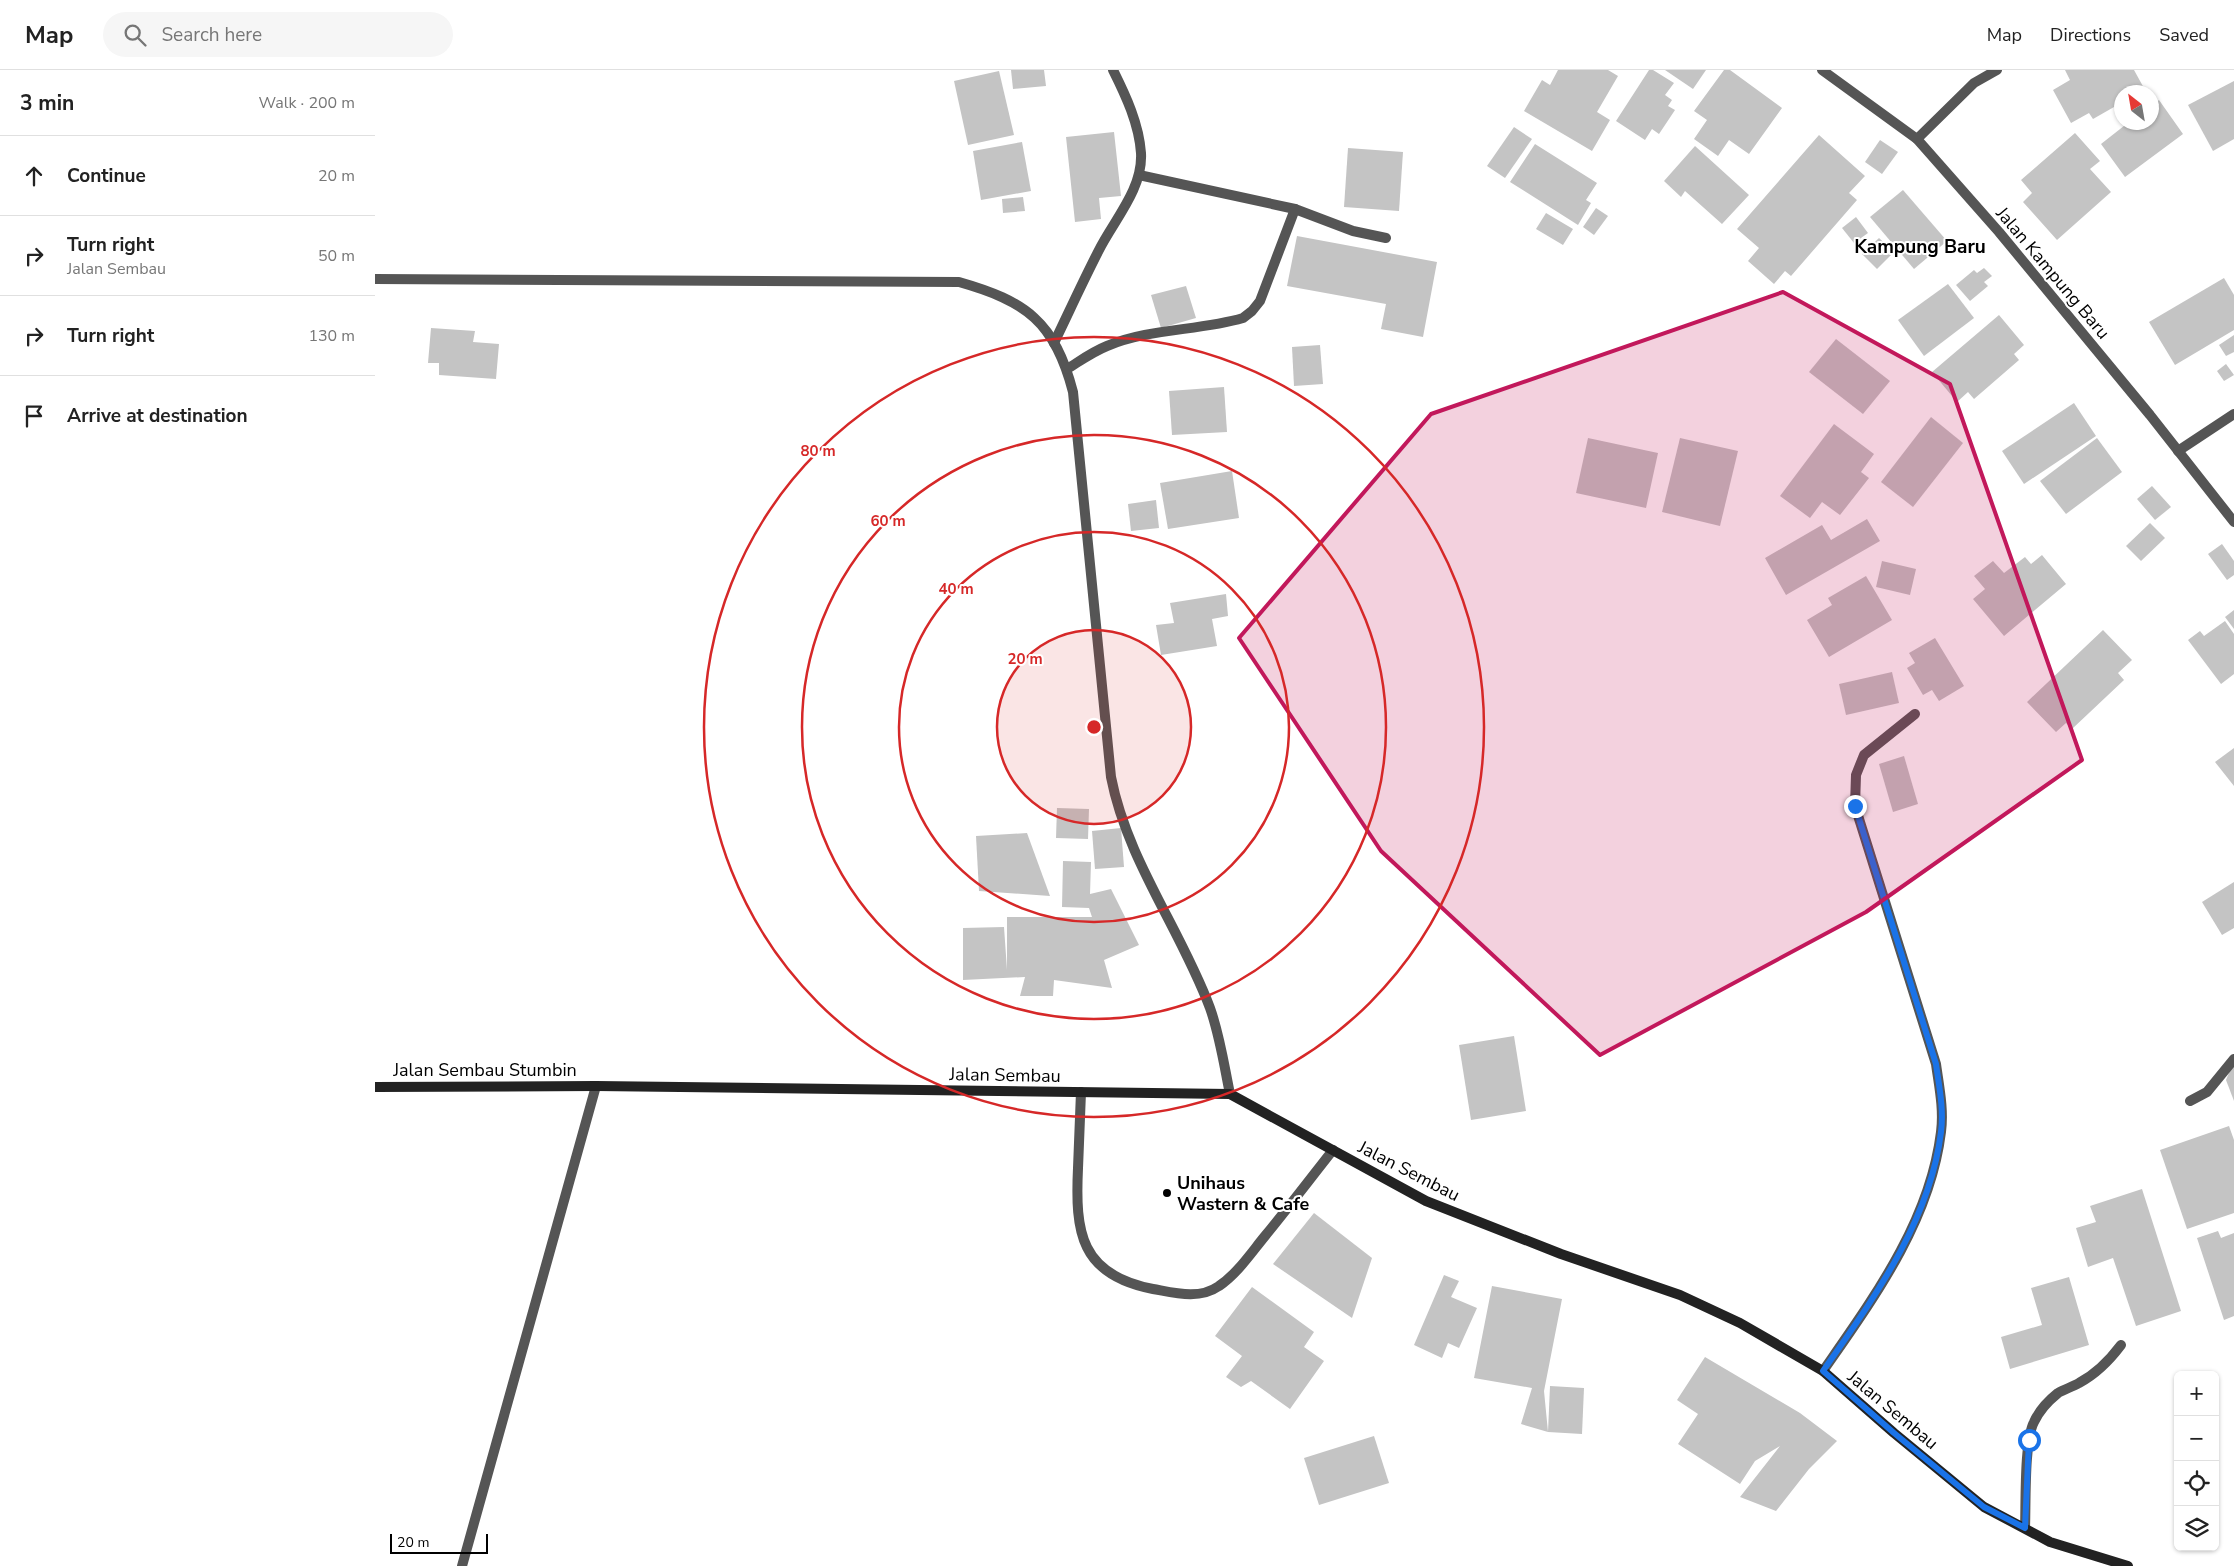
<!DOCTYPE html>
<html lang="en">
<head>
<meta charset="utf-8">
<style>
	:root { --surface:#fff; --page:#f6f6f6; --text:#222; --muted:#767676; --line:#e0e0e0 }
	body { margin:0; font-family:"Nunito Sans",sans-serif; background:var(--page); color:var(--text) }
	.controls { position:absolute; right:15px; bottom:15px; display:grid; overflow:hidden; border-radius:8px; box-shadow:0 1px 4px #0004 }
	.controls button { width:45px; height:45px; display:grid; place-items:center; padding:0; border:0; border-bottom:1px solid var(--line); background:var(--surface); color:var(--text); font:25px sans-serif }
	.compass { position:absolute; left:1739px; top:15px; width:45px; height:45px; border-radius:50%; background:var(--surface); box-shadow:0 1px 4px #0004; rotate:329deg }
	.scale { position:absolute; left:15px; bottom:12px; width:98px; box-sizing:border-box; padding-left:5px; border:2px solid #000; border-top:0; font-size:14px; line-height:18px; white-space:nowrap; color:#000; -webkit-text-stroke:4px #fff; paint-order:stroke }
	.stop { position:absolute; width:15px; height:15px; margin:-11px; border:4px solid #1a73e8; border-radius:50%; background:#fff }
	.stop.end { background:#1a73e8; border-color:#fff; box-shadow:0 1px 5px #0008 }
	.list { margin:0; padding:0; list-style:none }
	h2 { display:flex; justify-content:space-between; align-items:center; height:65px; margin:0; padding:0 20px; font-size:21px }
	h2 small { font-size:16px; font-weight:400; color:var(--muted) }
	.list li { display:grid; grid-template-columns:32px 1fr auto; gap:15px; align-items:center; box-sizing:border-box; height:80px; padding:0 20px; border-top:1px solid var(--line) }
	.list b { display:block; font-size:19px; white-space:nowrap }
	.list p { margin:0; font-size:16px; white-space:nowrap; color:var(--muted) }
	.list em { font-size:16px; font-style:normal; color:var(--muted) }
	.icon { flex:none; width:28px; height:28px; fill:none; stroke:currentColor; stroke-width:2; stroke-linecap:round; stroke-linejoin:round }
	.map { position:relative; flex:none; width:1859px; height:1496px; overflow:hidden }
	header { display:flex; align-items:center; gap:30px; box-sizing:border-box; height:70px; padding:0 25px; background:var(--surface); border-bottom:1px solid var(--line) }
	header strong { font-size:24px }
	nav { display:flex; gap:28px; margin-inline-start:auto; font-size:18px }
	.search { width:350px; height:45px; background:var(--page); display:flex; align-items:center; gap:12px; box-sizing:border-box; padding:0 18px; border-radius:28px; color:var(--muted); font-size:19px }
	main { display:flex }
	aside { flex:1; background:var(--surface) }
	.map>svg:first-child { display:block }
	.building { fill:#c4c4c4 }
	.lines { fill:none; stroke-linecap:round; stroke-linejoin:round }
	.service { stroke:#555; stroke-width:10 }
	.minor { stroke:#555; stroke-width:10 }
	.secondary { stroke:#222; stroke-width:10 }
	.route { stroke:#1a73e8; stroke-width:6 }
	.marked { fill:#c2185b; fill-opacity:0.2; stroke:#c2185b; stroke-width:4; stroke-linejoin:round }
	.ring { fill:none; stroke:#d62828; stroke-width:2.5 }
	.poi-dot { fill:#000; stroke:#fff; stroke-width:2 }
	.labels { text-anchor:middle; stroke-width:4; stroke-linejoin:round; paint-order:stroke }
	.street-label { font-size:18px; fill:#000; stroke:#fff }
	.poi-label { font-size:18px; font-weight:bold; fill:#000; stroke:#fff; text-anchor:start }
	.neighbourhood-label { font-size:19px; font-weight:bold; fill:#000; stroke:#fff }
	.centre { fill:#d62828; stroke:#fff; stroke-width:2.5 }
	.ring-label { font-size:15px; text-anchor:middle; font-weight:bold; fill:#d62828; stroke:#fff; stroke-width:4; stroke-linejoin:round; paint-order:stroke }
</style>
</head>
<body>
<header>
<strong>Map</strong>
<div class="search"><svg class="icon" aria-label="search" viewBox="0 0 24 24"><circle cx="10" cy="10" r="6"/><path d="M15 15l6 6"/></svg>Search here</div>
<nav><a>Map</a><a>Directions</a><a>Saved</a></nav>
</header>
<main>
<aside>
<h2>3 min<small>Walk · 200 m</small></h2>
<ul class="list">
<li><svg class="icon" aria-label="ahead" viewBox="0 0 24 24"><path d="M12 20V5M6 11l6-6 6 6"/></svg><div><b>Continue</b></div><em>20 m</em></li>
<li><svg class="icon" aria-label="right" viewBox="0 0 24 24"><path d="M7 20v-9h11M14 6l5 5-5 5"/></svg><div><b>Turn right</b><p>Jalan Sembau</p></div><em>50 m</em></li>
<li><svg class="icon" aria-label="right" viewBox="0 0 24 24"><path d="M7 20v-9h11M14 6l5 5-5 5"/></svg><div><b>Turn right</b></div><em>130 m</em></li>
<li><svg class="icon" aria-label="arrive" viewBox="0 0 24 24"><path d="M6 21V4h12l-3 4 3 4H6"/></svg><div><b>Arrive at destination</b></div></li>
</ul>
</aside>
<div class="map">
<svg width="1859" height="1496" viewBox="0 0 1859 1496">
	<rect width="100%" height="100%" fill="#fff"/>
	<g class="building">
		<polygon points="636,0 669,0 671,16 638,19"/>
		<polygon points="1183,0 1233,0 1243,6 1222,42 1235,50 1217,81 1149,41 1167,10 1175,15"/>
		<polygon points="1274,0 1278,0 1299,13 1290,25 1297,30 1293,36 1300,40 1284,64 1277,59 1270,70 1241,51"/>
		<polygon points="1290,0 1331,0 1318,19"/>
		<polygon points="1349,0 1355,0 1407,38 1374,84 1354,70 1343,86 1319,69 1332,50 1319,41"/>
		<polygon points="1690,0 1759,0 1770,20 1765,22 1746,22 1746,33 1718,49 1714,43 1696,53 1678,20 1695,10"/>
		<polygon points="624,1 639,65 593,75 579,11"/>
		<polygon points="1859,11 1859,69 1838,81 1813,35"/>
		<polygon points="1784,30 1808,64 1750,107 1726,74 1754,52 1776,52 1776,36"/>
		<polygon points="1139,57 1157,69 1130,108 1112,96"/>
		<polygon points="739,62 746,126 724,128 726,149 700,152 691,67"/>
		<polygon points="1700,63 1725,91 1715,99 1736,122 1682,170 1648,132 1657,123 1646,110"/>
		<polygon points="1444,65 1490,106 1474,123 1482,130 1416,206 1410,201 1399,214 1373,191 1384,178 1362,159"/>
		<polygon points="1505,70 1523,82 1507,104 1490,92"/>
		<polygon points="647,72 656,121 606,130 598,81"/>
		<polygon points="1160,74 1222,113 1211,130 1216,133 1203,155 1135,112"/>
		<polygon points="1320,76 1374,125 1347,154 1310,121 1306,127 1289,111"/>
		<polygon points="973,78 1028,82 1024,141 969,137"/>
		<polygon points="1528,120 1572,171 1539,199 1495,147"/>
		<polygon points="648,127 650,141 628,143 627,129"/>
		<polygon points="1221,138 1233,146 1219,165 1208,157"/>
		<polygon points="1171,143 1198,159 1188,175 1161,159"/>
		<polygon points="1481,147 1493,163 1479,173 1467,158"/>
		<polygon points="922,166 1062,192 1048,267 1006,259 1011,234 912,216"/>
		<polygon points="1504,168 1519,182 1502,199 1487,184"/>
		<polygon points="1609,198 1617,206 1609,212 1613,216 1595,231 1581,215 1599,200 1602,203"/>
		<polygon points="1849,208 1859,225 1859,260 1800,295 1774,252"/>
		<polygon points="1573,214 1599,248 1549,286 1523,250"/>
		<polygon points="811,216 821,248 786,258 776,225"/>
		<polygon points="1624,245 1649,275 1639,284 1644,290 1599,329 1593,322 1582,332 1557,302"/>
		<polygon points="56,258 100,261 98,272 124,274 121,309 64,305 64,293 53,293"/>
		<polygon points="1859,265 1859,282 1851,286 1844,275"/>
		<polygon points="1461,269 1515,311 1488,344 1434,302"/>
		<polygon points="945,275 948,314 919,316 917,277"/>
		<polygon points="1851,294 1859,305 1849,311 1842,301"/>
		<polygon points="849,317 852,362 797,365 794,321"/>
		<polygon points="1699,333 1721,366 1649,414 1627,381"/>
		<polygon points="1556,347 1588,373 1538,437 1506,412"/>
		<polygon points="1459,354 1499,384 1486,402 1494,408 1465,445 1447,432 1435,448 1405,426"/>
		<polygon points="1213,368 1283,383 1271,438 1201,423"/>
		<polygon points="1305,368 1363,381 1345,456 1287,442"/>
		<polygon points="1722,368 1747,402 1691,444 1665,411"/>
		<polygon points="857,401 864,448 793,459 785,413"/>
		<polygon points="1777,416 1796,437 1780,450 1762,429"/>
		<polygon points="781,430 784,458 756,461 753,434"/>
		<polygon points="1492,449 1505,471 1411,525 1390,488 1447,455 1456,470"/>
		<polygon points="1775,453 1790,468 1766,491 1751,476"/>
		<polygon points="1847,474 1859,491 1859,505 1852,510 1833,484"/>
		<polygon points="1667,485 1691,514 1629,566 1598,529 1610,519 1599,506 1618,491 1629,503 1650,487 1656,494"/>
		<polygon points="1507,491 1541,499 1535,525 1501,517"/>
		<polygon points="1491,506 1517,550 1454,587 1432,550 1457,535 1453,528"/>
		<polygon points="851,524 853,546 837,549 842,576 786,585 781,555 799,553 795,533"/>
		<polygon points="1859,540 1859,559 1850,547"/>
		<polygon points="1850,551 1859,564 1859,604 1846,614 1813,570 1825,561 1829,566"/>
		<polygon points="1728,560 1757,590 1743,603 1749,610 1697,659 1691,653 1681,662 1652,632"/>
		<polygon points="1560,568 1589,616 1564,631 1557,620 1548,625 1532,598 1540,593 1534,583"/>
		<polygon points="1517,602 1524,633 1471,645 1464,614"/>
		<polygon points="1859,678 1859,716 1840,692"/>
		<polygon points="1529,686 1543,734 1518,742 1504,694"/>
		<polygon points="682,738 714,739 713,769 681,768"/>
		<polygon points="746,758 749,797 720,799 717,761"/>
		<polygon points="652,763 675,826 604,821 601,766"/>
		<polygon points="688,791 716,792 715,824 736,819 764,875 729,890 737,918 679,910 678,926 645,926 650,907 588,910 588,858 629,857 632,900 632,847 717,847 714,838 687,837"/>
		<polygon points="1859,812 1859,858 1847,865 1827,832"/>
		<polygon points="1139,966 1151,1041 1096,1050 1084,975"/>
		<polygon points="1859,991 1859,1031 1851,1010"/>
		<polygon points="1854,1056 1859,1070 1859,1143 1812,1159 1785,1080"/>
		<polygon points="1767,1119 1806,1241 1761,1256 1738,1188 1713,1197 1701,1158 1721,1152 1715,1136"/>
		<polygon points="939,1143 997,1188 977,1248 898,1194"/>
		<polygon points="1843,1161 1846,1168 1859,1163 1859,1246 1849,1250 1822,1168"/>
		<polygon points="1069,1205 1084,1211 1076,1227 1102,1238 1084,1278 1073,1273 1067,1288 1039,1275"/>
		<polygon points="1694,1207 1714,1275 1635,1299 1626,1267 1667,1255 1656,1218"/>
		<polygon points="1117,1216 1187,1229 1169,1321 1173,1362 1146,1354 1157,1318 1099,1308"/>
		<polygon points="877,1217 939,1262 929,1277 949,1291 915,1339 876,1311 866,1317 851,1307 867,1286 840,1266"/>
		<polygon points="1330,1287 1425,1343 1462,1371 1434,1399 1401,1441 1365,1427 1405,1376 1380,1391 1365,1414 1303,1374 1323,1344 1302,1330"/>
		<polygon points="1175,1316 1209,1318 1207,1364 1173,1362"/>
		<polygon points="999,1366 1014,1413 944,1435 929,1388"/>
	</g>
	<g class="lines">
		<path class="service" d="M 706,1022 C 705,1047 704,1072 703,1098 C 700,1162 705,1205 778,1219 C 800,1223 824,1230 844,1216 C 862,1204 876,1183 890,1166 C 913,1138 935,1109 958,1080"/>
		<g class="minor">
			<polyline points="1447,0 1542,69 1624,162 1775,345 1859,452"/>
			<polyline points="1542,69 1599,13 1622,0"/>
			<polyline points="764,105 920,139"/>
			<path d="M 0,209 L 584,212 C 651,231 680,252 698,322 L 736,707 C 752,790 806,860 835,938 C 845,966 849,995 855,1024"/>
			<path d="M 679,273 C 694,242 708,211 724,180 C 739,150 768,119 766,83 C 764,54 751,26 738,0"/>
			<path d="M 692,299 C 705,291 717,282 732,276 C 775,258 824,261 868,248 L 877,241 L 885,231 L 920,139 L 978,161 L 1011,168"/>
			<polyline points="1803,381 1859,344"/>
			<polyline points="1815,1031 1832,1022 1859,989"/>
			<path d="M 1448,1301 C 1498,1229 1555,1152 1566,1062 C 1569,1039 1564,1016 1561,994 L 1480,736 L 1481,705 L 1489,685 L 1540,644"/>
			<path d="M 1650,1458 C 1651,1434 1649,1371 1659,1352 C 1664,1341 1673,1331 1683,1323 C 1690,1319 1697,1317 1704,1313 C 1721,1304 1734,1291 1746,1275"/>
			<polyline points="87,1496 221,1016"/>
		</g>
		<polyline class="secondary" points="0,1017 221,1016 855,1024 1051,1131 1186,1184 1305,1225 1365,1253 1448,1301 1519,1363 1609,1437 1675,1472 1753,1496"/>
	</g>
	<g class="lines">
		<path class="route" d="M 1480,736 L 1561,994 C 1564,1016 1569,1039 1566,1062 C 1555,1152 1498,1229 1448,1301 L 1519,1363 L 1609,1437 L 1650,1458 L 1654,1370"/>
	</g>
	<path class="marked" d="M 1408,222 L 1575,314 L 1707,690 L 1491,842 L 1225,985 L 1006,781 L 864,568 L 1056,344 Z"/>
	<circle cx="719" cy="657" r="97" fill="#d62828" fill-opacity=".12"/>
	<g class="ring">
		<circle cx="719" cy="657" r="97"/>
		<circle cx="719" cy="657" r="195"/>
		<circle cx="719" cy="657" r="292"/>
		<circle cx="719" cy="657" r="390"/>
	</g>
	<circle class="poi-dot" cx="792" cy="1123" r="5"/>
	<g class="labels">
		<g class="street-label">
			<text transform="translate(1678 203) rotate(50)" y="6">Jalan Kampung Baru</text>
			<text x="110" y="1006">Jalan Sembau Stumbin</text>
			<text transform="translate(630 1005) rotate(1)" y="6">Jalan Sembau</text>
			<text transform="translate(1034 1101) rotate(27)" y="6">Jalan Sembau</text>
			<text transform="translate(1518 1340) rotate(40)" y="6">Jalan Sembau</text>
		</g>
		<g class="poi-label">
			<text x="802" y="1119">Unihaus<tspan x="802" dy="21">Wastern &amp; Cafe</tspan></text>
		</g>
		<g class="neighbourhood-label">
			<text x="1545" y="183">Kampung Baru</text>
		</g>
	</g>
	<circle cx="719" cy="657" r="8" class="centre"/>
	<g class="ring-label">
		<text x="443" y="386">80 m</text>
		<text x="513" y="456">60 m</text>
		<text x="581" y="524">40 m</text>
		<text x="650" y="594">20 m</text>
	</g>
</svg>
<div class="controls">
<button>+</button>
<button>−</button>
<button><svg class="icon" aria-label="locate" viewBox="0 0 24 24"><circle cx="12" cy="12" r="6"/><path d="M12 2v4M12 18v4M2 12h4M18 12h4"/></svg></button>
<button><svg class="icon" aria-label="layers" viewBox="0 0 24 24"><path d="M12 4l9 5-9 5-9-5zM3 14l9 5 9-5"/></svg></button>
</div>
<svg class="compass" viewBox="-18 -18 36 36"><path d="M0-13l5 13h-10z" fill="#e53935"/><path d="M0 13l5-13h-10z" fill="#767676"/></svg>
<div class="scale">20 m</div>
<div class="stop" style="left:1654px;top:1370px"></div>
<div class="stop end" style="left:1480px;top:736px"></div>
</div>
</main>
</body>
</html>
